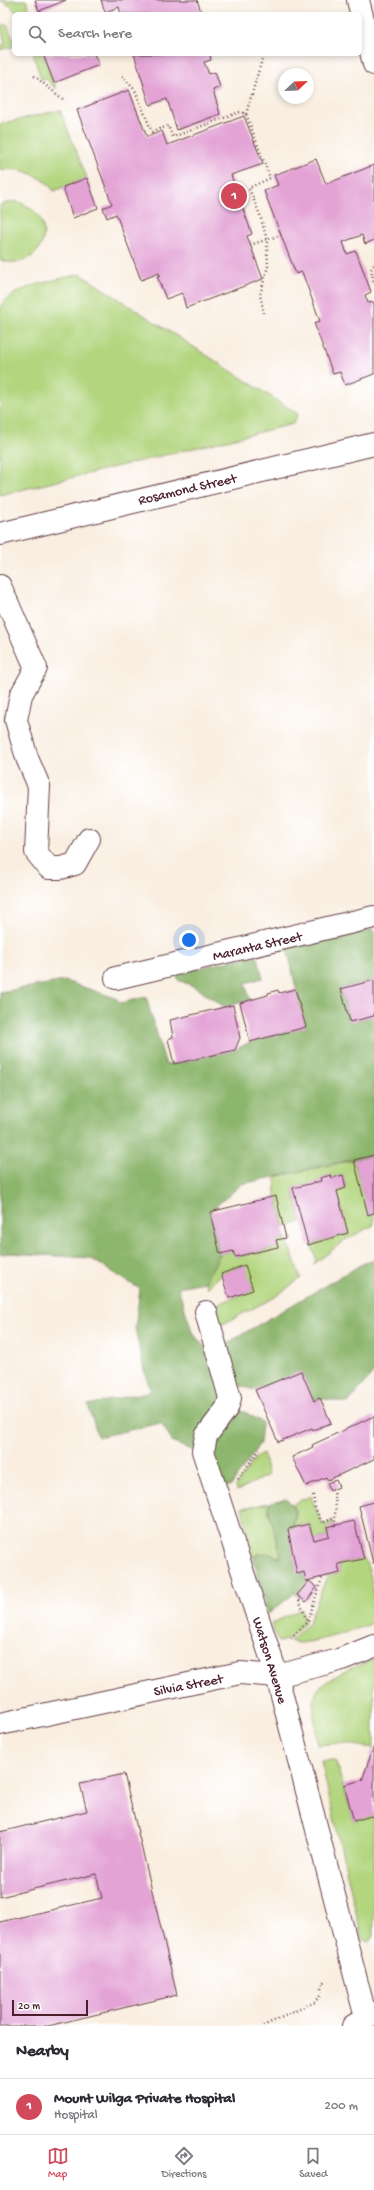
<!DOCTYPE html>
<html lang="en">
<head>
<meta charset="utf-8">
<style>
	:root { --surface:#fff; --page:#f7f7f7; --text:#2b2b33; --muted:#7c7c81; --line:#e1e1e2; --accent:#d1495b }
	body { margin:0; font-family:"Gochi Hand",sans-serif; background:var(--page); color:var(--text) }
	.compass { position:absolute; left:278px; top:68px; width:36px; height:36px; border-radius:50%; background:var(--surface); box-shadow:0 2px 6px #0003; rotate:67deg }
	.scale { position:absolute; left:12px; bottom:10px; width:76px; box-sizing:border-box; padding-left:4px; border:2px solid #4a1f2b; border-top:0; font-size:11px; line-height:14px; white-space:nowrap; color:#4a1f2b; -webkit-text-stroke:3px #fff; paint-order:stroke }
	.you { position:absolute; left:189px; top:940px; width:14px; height:14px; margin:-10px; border:3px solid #fff; border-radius:50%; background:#1a73e8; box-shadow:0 0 0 6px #1a73e833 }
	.badge { display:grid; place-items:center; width:26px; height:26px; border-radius:50%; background:var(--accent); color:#fff; font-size:13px; font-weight:700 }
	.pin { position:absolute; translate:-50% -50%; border:2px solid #fff; box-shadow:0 1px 4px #0006 }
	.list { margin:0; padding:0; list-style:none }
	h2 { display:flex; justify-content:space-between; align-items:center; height:52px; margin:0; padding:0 16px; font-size:17px }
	h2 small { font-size:13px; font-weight:400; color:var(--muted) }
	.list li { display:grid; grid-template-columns:26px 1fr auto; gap:12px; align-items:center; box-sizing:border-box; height:56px; padding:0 16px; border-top:1px solid var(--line) }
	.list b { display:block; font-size:15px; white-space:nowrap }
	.list p { margin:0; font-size:13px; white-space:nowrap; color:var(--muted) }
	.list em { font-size:13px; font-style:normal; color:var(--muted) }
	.icon { flex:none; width:22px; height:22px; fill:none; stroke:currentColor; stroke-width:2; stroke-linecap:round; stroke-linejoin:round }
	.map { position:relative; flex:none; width:374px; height:2026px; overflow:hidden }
	.search { position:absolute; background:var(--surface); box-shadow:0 2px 6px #0003; left:12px; right:12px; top:12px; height:44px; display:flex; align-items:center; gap:10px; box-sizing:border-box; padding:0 14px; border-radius:6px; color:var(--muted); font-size:15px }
	.sheet { height:108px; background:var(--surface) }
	nav { display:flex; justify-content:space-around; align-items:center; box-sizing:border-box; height:56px; border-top:1px solid var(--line); background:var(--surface); font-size:11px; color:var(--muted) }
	nav a { display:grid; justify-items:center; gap:2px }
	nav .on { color:var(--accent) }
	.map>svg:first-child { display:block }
	.green { fill:#b2d57e; stroke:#7e7a54 }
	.forest { fill:#8db66d; stroke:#6c6a4c }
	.building { fill:#e3a3d5 }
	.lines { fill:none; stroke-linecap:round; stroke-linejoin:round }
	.minor-casing { stroke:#643e46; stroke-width:24 }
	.major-casing { stroke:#643e46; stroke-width:24 }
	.path { stroke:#643e46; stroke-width:2.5; stroke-dasharray:1 3; stroke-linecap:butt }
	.minor { stroke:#fff; stroke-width:22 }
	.major { stroke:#fff; stroke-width:22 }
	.labels { text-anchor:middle; stroke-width:4; stroke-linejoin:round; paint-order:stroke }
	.street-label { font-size:14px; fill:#4a1f2b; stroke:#fff }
</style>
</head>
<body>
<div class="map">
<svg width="374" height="2026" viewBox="0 0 374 2026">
	<rect width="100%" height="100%" fill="#fff"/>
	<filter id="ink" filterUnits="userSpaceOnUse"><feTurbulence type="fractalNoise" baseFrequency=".025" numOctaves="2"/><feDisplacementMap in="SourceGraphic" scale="8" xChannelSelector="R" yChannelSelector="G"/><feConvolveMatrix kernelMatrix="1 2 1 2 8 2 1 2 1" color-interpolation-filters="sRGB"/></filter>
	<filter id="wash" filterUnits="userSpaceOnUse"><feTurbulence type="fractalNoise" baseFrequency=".012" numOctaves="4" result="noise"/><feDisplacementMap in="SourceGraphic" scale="16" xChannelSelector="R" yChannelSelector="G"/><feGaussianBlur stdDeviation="0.9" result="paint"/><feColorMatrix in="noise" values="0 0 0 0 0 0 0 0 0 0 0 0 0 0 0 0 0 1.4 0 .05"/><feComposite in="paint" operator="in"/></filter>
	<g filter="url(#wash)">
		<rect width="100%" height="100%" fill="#f9eee0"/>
		<g class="green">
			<polygon points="0,0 26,0 31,14 18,14 10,6"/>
			<polygon points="1,25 7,25 14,41 14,46 0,50 0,46 5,44"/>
			<polygon points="33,54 43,54 56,89 46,79 41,79"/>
			<path d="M 60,110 L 87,178 L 54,191 C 42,175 21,167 0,170 L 0,124 Z"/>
			<path d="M 15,201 C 64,214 44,275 0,260 L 0,205 Z"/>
			<path d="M 80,274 L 298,414 L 293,424 L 0,495 L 0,307 C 12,286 57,280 80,274 Z"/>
			<polygon points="354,1160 369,1215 374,1213 374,1225 345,1240 313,1265 316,1259 311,1244 348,1233 337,1191 346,1188 343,1175 332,1178 331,1175 320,1178 321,1181 293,1188 301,1222 284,1227 276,1196 275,1177"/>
			<polygon points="286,1238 301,1278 275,1297 219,1326 213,1306 253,1290 244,1265 221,1274 207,1288 205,1282 220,1254 233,1251 236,1257 278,1247 276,1240"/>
			<polygon points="263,1453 268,1475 237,1491 236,1486 257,1456"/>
			<polygon points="311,1496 322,1523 325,1525 332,1521 334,1526 327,1528 329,1536 314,1540 309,1524 293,1528 296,1514 292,1504"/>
			<polygon points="270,1503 268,1508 281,1557 259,1553 253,1558 242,1508"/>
			<path d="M 364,1559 C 374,1576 374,1602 374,1623 C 358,1628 303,1649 290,1641 L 308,1624 L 327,1576 L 340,1573 L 338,1564 Z"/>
			<polygon points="301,1609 305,1623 287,1640 278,1642 271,1624"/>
			<path d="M 374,1659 L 374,1748 L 341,1743 L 318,1745 C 316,1729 311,1709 316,1693 C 320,1680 361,1664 374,1659 Z"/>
			<polygon points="335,1760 354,1821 371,1816 374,1819 374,1937 368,1942 362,1939 321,1761"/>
		</g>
		<g class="forest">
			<polygon points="374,929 374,980 341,989 350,1022 374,1016 374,1155 242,1184 210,1211 220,1254 205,1282 178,1287 192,1332 215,1360 224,1402 198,1452 173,1443 161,1423 98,1437 88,1405 151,1391 144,1370 135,1329 140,1289 90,1258 8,1253 0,1255 0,992 65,981 116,998 121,1003 146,997 166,1065 235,1050 250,1042 305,1027 287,948"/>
			<polygon points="257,955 263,978 245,983 250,1000 225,1007 193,986 178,980 176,973"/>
			<polygon points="374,1260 374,1372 348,1403 320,1398 314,1401 301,1371 255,1390 233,1384 224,1345 362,1264"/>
			<polygon points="234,1406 262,1422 260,1443 231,1486 217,1487 210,1443"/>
			<path d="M 286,1498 C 296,1507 296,1514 293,1528 L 288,1529 L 297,1573 L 304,1572 L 306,1581 L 309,1581 L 297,1595 L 295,1593 L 268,1614 L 253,1558 C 263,1550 269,1553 279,1558 L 281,1557 L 268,1508 L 270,1503 Z"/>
		</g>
		<g id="blocks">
			<g class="building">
				<polygon points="35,0 66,0 39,11"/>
				<polygon points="101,0 197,0 202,14 121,14 119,7 105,12"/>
				<polygon points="43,54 94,54 99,65 54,83"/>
				<polygon points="134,54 210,54 211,60 204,62 209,74 215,72 220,87 213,90 220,114 177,130 167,99 150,105"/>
				<polygon points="129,90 147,137 162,131 167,145 244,116 263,164 231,175 252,234 247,236 263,279 186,308 182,293 166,299 157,276 160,275 159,273 141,280 116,214 107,218 103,208 112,204 77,110"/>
				<polygon points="316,159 326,184 374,165 374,240 365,244 362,235 343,242 347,254 356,251 371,292 365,295 368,303 374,302 374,374 345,385 340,372 333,374 314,323 320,321 302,272 296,274 264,191 278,185 274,175"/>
				<polygon points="87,178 98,208 73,218 63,187"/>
				<polygon points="374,980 374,1016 350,1022 341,989"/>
				<polygon points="295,989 306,1027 250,1042 240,1003 268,995 268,993 278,990 279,993"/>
				<polygon points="233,1005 240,1038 235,1050 174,1064 168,1039 173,1037 170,1020"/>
				<polygon points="374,1155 374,1213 368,1215 354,1160"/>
				<polygon points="331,1175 332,1178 343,1175 346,1188 337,1191 348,1233 308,1245 293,1188 321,1181 320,1178"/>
				<polygon points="276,1196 286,1238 276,1240 278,1247 235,1257 233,1251 220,1254 210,1212"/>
				<polygon points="245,1265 253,1290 229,1298 221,1274"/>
				<polygon points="301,1371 314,1401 320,1398 331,1423 313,1430 312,1428 278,1442 255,1390"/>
				<polygon points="374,1416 374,1459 328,1480 326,1477 306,1486 292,1457 313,1447 312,1445"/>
				<polygon points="336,1480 339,1487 330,1491 327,1483"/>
				<polygon points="374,1502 374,1563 373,1563 359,1506"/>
				<polygon points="354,1521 364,1559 338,1564 340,1573 306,1581 304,1572 297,1574 288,1529 309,1524 314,1540 329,1536 327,1527"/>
				<polygon points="309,1581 317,1587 306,1602 297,1595"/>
				<polygon points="374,1746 374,1819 371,1816 354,1821 344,1785 362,1780"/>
				<polygon points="124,1774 177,1995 48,2026 0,2026 0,1922 102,1898 96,1874 0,1897 0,1832 87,1811 80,1784"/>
			</g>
		</g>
	</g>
	<g filter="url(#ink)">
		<use href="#blocks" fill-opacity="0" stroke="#643e46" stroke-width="1"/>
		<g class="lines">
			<g class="minor-casing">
				<g id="minor">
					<polyline points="358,0 374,64"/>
					<polyline points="0,534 374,444"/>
					<polyline points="0,586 36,668 21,695 16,720 27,758 39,786 36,852 49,868 61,868 75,864 89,839"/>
					<polyline points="116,978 374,917"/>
					<polyline points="206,1312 230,1398 227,1408 206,1436 203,1451 277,1676 366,2018"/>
					<polyline points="0,1724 240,1673 277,1676 339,1660 374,1646"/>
				</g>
			</g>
			<g class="major-casing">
				<polyline id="major" points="353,2026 374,2013"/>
			</g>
			<g class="path">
				<polyline points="34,76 63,99"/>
				<polyline points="122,76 135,90 152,132 168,126 173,137 240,112 246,114 270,178 249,188 260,215 267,240 268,266 260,295 264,313"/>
				<polyline points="246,114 263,56"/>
				<polyline points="250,245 281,235"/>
				<polyline points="374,265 371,269 374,284"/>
				<polyline points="238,1479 261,1447"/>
				<path d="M 333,1489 C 338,1504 334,1511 335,1526"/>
				<polyline points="313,1495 315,1508 322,1523 334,1518"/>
				<polyline points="299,1600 307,1621"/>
				<polyline points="291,1638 308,1621 322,1578"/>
				<polyline points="263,2026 315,2002 320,1996 322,1983 327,1980"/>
			</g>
			<use href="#minor" class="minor"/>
			<use href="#major" class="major"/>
		</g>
	</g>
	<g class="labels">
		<g class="street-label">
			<text transform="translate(187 488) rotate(-13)" y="5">Rosamond Street</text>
			<text transform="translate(257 945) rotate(-13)" y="5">Maranta Street</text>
			<text transform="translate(271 1660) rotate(73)" y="5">Watson Avenue</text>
			<text transform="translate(188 1684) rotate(-11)" y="5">Silvia Street</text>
		</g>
	</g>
</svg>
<svg class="compass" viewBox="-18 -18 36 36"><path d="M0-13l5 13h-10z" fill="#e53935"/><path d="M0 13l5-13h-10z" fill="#7c7c81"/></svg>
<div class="scale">20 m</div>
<div class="you"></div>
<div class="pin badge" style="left:234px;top:196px">1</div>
<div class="search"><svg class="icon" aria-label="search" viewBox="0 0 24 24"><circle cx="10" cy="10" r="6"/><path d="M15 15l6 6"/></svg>Search here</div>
</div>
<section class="sheet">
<h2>Nearby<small></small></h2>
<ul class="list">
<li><span class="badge">1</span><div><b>Mount Wilga Private Hospital</b><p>Hospital</p></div><em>200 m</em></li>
</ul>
</section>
<nav>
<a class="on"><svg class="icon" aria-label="map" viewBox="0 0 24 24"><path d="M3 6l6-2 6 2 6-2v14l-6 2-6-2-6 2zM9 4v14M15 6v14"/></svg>Map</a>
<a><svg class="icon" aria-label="directions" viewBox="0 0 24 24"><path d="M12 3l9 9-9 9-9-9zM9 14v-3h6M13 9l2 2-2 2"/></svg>Directions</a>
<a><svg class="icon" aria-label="saved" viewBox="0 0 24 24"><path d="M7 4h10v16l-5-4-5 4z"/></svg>Saved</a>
</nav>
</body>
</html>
